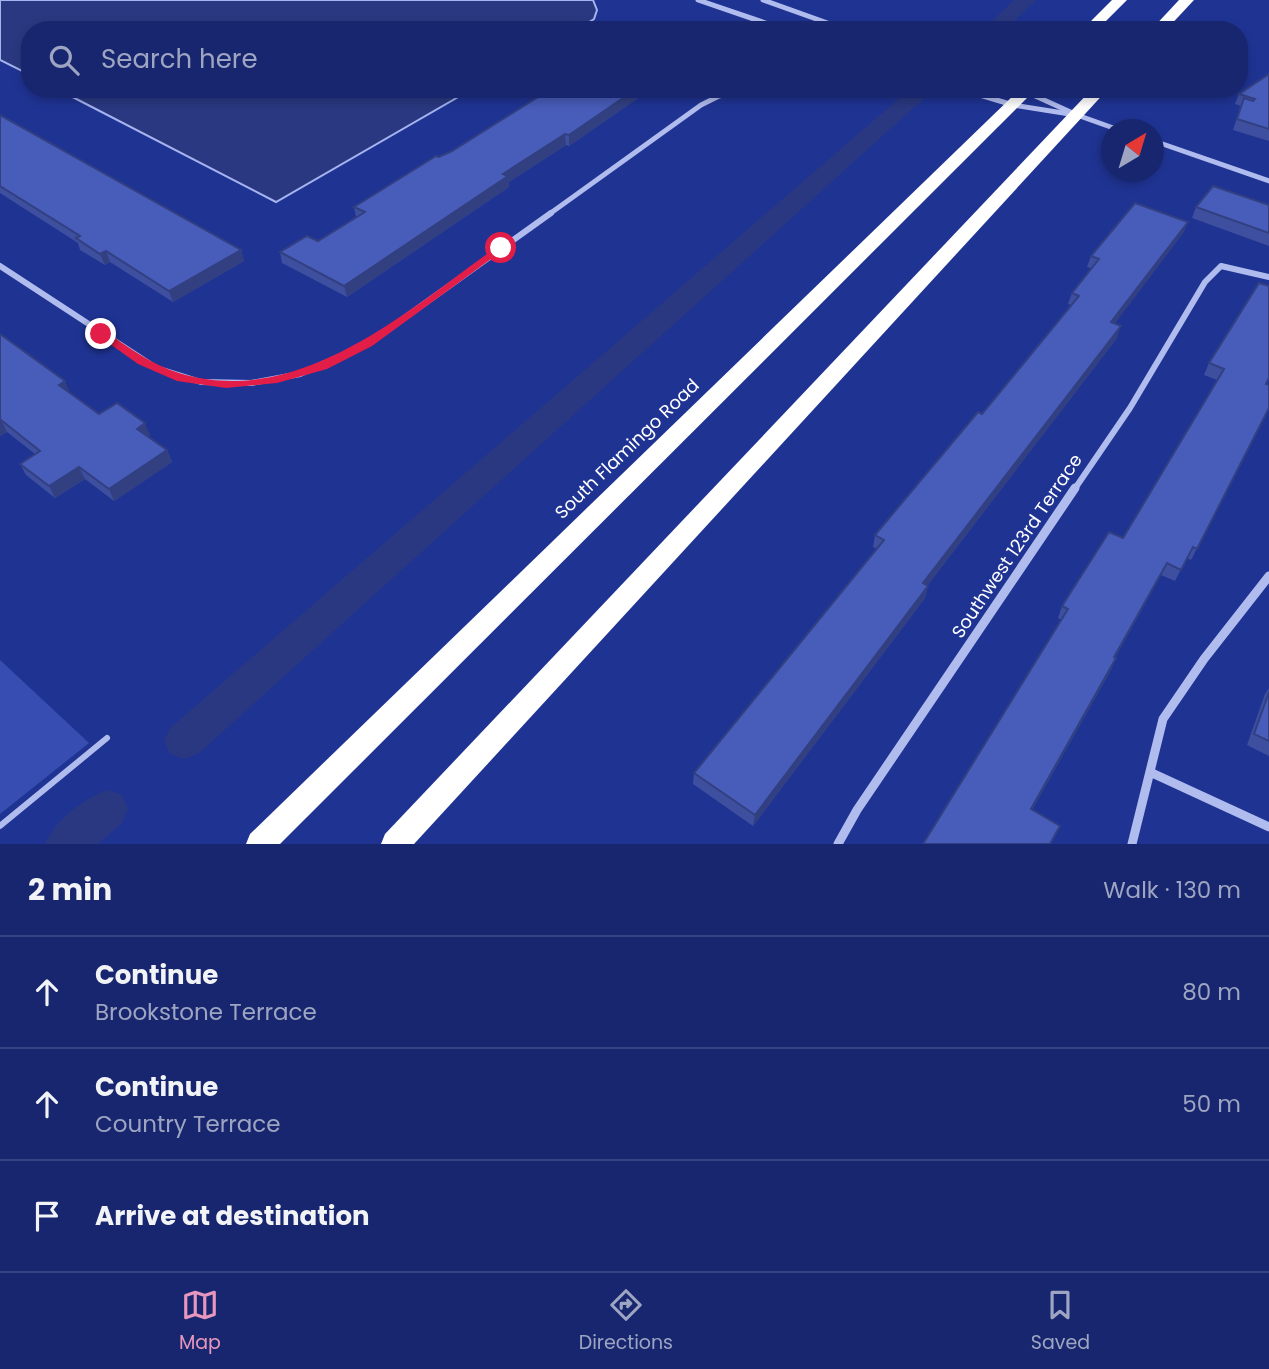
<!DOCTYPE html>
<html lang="en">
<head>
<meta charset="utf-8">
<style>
	:root { --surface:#17266e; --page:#243276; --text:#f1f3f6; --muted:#9ea5c2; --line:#364381; --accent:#e797bd }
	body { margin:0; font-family:Poppins,sans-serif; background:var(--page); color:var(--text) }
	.compass { position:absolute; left:1101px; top:119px; width:63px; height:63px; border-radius:50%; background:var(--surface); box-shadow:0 4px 10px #0003; rotate:38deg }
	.stop { position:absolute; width:21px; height:21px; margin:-16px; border:5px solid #e11d48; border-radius:50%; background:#fff }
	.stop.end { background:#e11d48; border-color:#fff; box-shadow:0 2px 7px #0008 }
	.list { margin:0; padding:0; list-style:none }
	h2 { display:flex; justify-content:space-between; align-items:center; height:91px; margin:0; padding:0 28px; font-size:30px }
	h2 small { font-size:23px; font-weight:400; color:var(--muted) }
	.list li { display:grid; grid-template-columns:46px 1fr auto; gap:21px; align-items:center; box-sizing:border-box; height:112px; padding:0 28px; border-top:2px solid var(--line) }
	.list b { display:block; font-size:26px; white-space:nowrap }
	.list p { margin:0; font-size:23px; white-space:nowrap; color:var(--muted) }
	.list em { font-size:23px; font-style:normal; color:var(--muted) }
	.icon { flex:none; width:38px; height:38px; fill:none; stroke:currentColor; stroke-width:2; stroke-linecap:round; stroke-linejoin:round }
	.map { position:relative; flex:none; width:1269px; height:844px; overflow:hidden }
	.search { position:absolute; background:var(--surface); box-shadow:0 4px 10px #0003; left:21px; right:21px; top:21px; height:77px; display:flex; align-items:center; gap:18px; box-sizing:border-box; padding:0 24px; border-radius:28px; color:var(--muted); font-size:26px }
	.sheet { height:427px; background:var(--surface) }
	nav { display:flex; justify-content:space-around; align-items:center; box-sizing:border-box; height:98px; border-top:2px solid var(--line); background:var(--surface); font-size:19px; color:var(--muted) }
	nav a { display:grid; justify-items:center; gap:4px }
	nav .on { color:var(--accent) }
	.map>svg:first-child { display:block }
	.green { fill:#374db1 }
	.water { fill:#2a3881; stroke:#a5b3ef; stroke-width:2 }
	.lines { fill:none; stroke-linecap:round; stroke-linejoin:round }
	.canal { fill:#2a3881; fill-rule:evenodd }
	.lane { stroke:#b1bcee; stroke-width:6 }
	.street-far2 { stroke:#b1bcee; stroke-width:5 }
	.street-far1 { stroke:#b1bcee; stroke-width:6 }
	.street { stroke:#b1bcee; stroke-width:9 }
	.highway { fill:#fff; fill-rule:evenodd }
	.wall { fill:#3e4f9f }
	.shaded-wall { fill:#324082 }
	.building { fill:#485cb9; stroke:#324082; stroke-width:2 }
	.route { fill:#e11d48 }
	.labels { text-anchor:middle; stroke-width:6; stroke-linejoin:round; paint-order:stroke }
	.street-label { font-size:18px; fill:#fff; stroke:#1f3393 }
</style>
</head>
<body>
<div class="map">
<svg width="1269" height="844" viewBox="0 0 1269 844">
	<rect width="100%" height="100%" fill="#1f3393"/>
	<polygon class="green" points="0,660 89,743 0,814"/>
	<g class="water">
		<polygon points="0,0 593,0 597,10 594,19 576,30 30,30 30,75 0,60"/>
		<polygon points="57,89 472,89 276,202"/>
	</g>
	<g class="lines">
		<g class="canal">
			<polygon points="1014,0 1036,0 1005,30 982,30"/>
			<polygon points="910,89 926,89 929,94 198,754 184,759 170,754 164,741 170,728"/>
			<path d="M 107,790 L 122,795 L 128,809 L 122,823 L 98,844 L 45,844 C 55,820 83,799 107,790 Z"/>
		</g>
		<polyline class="lane" points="0,826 107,738"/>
		<g class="street-far2">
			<polyline points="698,0 786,30"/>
			<polyline points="763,0 847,30"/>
			<polyline points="960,89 1013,105 1076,115"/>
			<polyline points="1020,89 1077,115 1119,130"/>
			<polyline points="1154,141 1269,181"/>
			<polyline points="548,215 701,105 719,96 748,89"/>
		</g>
		<g class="street-far1">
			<polyline points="0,266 156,368 201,382 251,383 300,374 368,344 551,213"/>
			<polyline points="1074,490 1130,408 1205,282 1221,266 1269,277"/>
		</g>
		<g class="street">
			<polyline points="1152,773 1269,827"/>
			<polyline points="838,844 857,810 1075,488"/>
			<polyline points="1132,844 1163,719 1204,659 1269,576"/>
		</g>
		<g class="highway">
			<polygon points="1112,0 1127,0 1097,30 1082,30"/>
			<polygon points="1179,0 1194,0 1166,30 1151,30"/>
			<polygon points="1020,89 1036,89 280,844 246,844 250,834"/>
			<polygon points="1092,89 1108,89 414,844 381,844 385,834"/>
		</g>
	</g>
	<g class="wall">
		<polygon points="1269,74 1269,141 1233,130 1241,106 1235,104 1239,94"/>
		<polygon points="651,89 569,146 566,145 509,182 509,187 347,297 282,263 280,252 318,241 356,217 354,207 439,157"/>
		<polygon points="0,115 241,250 244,261 173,302 110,262 105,265 80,250 78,243 0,193"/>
		<polygon points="1269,205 1269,246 1192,218 1196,207"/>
		<polygon points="1188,222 1183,233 1114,324 1117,338 927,586 928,586 925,598 753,826 693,784 694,773 877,549 873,547 875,535 982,414 1071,305 1068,304 1072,293 1091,268 1087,267 1091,256"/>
		<polygon points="0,334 70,393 99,414 150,435 147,436 167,450 172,462 114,501 85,479 55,498 26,475 20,464 35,454 7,432 0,436"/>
		<polygon points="1209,363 1266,384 1269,408 1191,560 1187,558 1175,581 1161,575 1115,658 1111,670 1032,810 923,844 1062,620 1058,618 1062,606 1123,538 1217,380 1204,375"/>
		<polygon points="1269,688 1269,756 1247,745 1265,694"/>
	</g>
	<g class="shaded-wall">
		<polygon points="636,89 651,89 569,146 569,135"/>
		<polygon points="565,134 566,145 509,182 509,187 347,297 344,286 503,174"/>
		<polygon points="1188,222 1183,233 1107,334 1111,322"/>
		<polygon points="241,250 244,261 173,302 169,291"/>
		<polygon points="106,251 110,262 105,265 100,254"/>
		<polygon points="1121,326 1117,338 920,595 923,583"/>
		<polygon points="65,381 70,393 59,385"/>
		<polygon points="1,420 7,432 0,436 0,421"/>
		<polygon points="145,423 150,435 141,440 137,429"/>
		<polygon points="167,450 172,462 114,501 109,489"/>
		<polygon points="79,467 85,479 55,498 49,486"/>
		<polygon points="1167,563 1161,575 1109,669 1114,657"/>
		<polygon points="928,586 925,598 753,826 755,815"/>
		<polygon points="1116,658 1111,670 1026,820 1031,809"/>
	</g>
	<g class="building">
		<polygon points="1269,74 1269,129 1237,119 1244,98 1253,101 1255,99 1239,94"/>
		<polygon points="551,89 636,89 569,135 565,134 503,174 508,176 344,286 280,252 307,236 318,241 365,212 354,207 436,156 439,157 452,151"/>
		<polygon points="0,115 241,250 169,291 106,251 100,254 76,238 80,236 0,186"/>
		<polygon points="1213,186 1269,205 1269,233 1196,207"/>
		<polygon points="1135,203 1188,222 1111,322 1121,326 923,583 928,586 755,815 694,773 884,540 875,535 978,412 982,414 1079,296 1072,293 1099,259 1091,256"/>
		<polygon points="1259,283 1269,286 1269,378 1266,384 1269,385 1269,408 1197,549 1193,547 1181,570 1167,563 1114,657 1116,658 1031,809 1060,826 1050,844 923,844 1068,609 1062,606 1109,532 1123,538 1193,421 1224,369 1209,363"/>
		<polygon points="0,334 65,381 59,385 99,414 117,403 145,423 137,429 167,450 109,489 79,467 49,486 20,464 40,451 1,420 0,421"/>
		<polygon points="1269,692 1269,741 1254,734"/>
	</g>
	<path class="route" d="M 498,246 L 506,248 L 372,346 L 327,369 L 277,383 L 226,388 L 177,381 L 138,364 L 96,334 L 105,331 C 128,347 152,365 179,373 C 299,410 408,310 498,246 Z"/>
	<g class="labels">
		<g class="street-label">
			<text transform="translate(627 449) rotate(-44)" y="6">South Flamingo Road</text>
			<text transform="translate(1017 546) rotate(-56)" y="6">Southwest 123rd Terrace</text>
		</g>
	</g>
</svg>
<svg class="compass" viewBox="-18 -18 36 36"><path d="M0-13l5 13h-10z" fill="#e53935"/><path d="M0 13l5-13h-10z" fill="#9ea5c2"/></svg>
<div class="stop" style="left:501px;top:248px"></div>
<div class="stop end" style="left:101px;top:334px"></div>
<div class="search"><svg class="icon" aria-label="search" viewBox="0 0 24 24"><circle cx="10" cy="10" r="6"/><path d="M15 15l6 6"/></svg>Search here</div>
</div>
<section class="sheet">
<h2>2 min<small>Walk · 130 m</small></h2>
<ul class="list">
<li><svg class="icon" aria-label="ahead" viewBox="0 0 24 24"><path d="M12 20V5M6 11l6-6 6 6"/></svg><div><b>Continue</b><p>Brookstone Terrace</p></div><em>80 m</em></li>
<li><svg class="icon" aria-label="ahead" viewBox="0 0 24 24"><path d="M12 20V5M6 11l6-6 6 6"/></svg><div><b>Continue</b><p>Country Terrace</p></div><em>50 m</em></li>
<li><svg class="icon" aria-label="arrive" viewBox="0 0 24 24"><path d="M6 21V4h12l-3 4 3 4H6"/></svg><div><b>Arrive at destination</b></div></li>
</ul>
</section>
<nav>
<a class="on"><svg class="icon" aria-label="map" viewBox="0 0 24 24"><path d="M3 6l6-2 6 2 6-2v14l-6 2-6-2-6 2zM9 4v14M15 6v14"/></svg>Map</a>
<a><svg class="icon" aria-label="directions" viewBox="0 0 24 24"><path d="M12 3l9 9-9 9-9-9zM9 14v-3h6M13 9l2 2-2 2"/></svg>Directions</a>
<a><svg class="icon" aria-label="saved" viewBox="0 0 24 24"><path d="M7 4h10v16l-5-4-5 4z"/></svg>Saved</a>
</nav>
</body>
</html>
